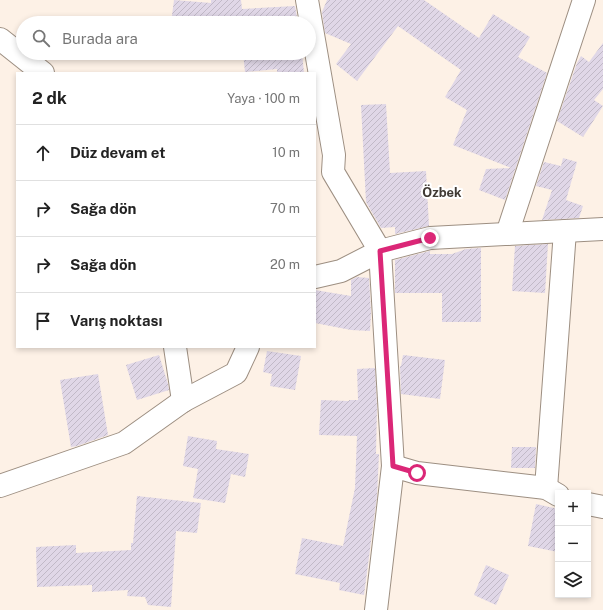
<!DOCTYPE html>
<html lang="tr">
<head>
<meta charset="utf-8">
<style>
	:root { --surface:#fff; --page:#f6f6f6; --text:#222; --muted:#767676; --line:#e0e0e0 }
	body { margin:0; font-family:"Public Sans",sans-serif; background:var(--page); color:var(--text) }
	.controls { position:absolute; right:12px; bottom:12px; display:grid; overflow:hidden; border-radius:0px; box-shadow:0 2px 6px #0003 }
	.controls button { width:36px; height:36px; display:grid; place-items:center; padding:0; border:0; border-bottom:1px solid var(--line); background:var(--surface); color:var(--text); font:20px sans-serif }
	.stop { position:absolute; width:12px; height:12px; margin:-9px; border:3px solid #db2777; border-radius:50%; background:#fff }
	.stop.end { background:#db2777; border-color:#fff; box-shadow:0 1px 4px #0008 }
	.list { margin:0; padding:0; list-style:none }
	h2 { display:flex; justify-content:space-between; align-items:center; height:52px; margin:0; padding:0 16px; font-size:17px }
	h2 small { font-size:13px; font-weight:400; color:var(--muted) }
	.list li { display:grid; grid-template-columns:26px 1fr auto; gap:12px; align-items:center; box-sizing:border-box; height:56px; padding:0 16px; border-top:1px solid var(--line) }
	.list b { display:block; font-size:15px; white-space:nowrap }
	.list em { font-size:13px; font-style:normal; color:var(--muted) }
	.icon { flex:none; width:22px; height:22px; fill:none; stroke:currentColor; stroke-width:2; stroke-linecap:round; stroke-linejoin:round }
	.map { position:relative; flex:none; width:603px; height:610px; overflow:hidden }
	.search { position:absolute; background:var(--surface); box-shadow:0 2px 6px #0003; left:16px; top:16px; width:300px; height:44px; display:flex; align-items:center; gap:10px; box-sizing:border-box; padding:0 14px; border-radius:22px; color:var(--muted); font-size:15px }
	.panel { position:absolute; background:var(--surface); box-shadow:0 2px 6px #0003; left:16px; top:72px; width:300px; height:276px; border-radius:0px }
	.map>svg:first-child { display:block }
	.building { fill:url(#building-hatch) }
	.lines { fill:none; stroke-linecap:round; stroke-linejoin:round }
	.minor-casing { stroke:#9d8f82; stroke-width:24 }
	.minor { stroke:#fff; stroke-width:22 }
	.route { stroke:#db2777; stroke-width:5 }
	.labels { text-anchor:middle; stroke-width:4; stroke-linejoin:round; paint-order:stroke }
	.quarter-label { font-size:13px; font-weight:bold; fill:#413b35; stroke:#fff }
</style>
</head>
<body>
<div class="map">
<svg width="603" height="610" viewBox="0 0 603 610">
	<defs>
		<pattern id="building-hatch" width="6" height="6" patternUnits="userSpaceOnUse"><rect width="6" height="6" fill="#e0d7e7"/><path d="M-1 1l2-2M0 6l6-6M5 7l2-2" fill="none" stroke="#c1b9c7"/></pattern>
	</defs>
	<rect width="100%" height="100%" fill="#fdf1e6"/>
	<g class="building">
		<polygon points="174,0 211,3 211,0 241,0 242,9 295,6 298,23 171,23"/>
		<polygon points="327,0 424,0 479,38 493,14 530,37 518,57 547,73 505,200 479,190 486,169 511,168 453,145 467,110 445,97 461,70 398,26 357,81 336,64 351,44 325,33 322,12"/>
		<polygon points="603,43 603,89 594,100 603,106 583,137 557,121 577,63 581,56 589,62"/>
		<polygon points="243,53 302,53 304,73 277,73 277,69 245,72"/>
		<polygon points="386,104 390,173 426,171 429,226 395,234 395,227 381,228 366,202 361,105"/>
		<polygon points="563,158 577,162 566,200 583,206 579,218 542,220 552,190 536,186 544,162 561,166"/>
		<polygon points="548,244 545,293 512,291 515,246"/>
		<polygon points="481,248 481,322 442,322 442,293 395,293 395,260 430,251 430,254 452,254 466,249"/>
		<polygon points="357,277 369,278 371,313 370,331 351,330 315,323 315,290 351,296 351,280"/>
		<polygon points="267,351 301,356 295,390 270,386 272,374 263,372"/>
		<polygon points="159,355 168,384 169,390 137,400 126,365"/>
		<polygon points="403,355 445,360 440,399 401,394 400,366 401,366"/>
		<polygon points="375,368 377,407 376,454 379,454 377,496 364,595 339,590 340,583 295,574 302,538 343,546 355,488 357,436 319,435 321,400 349,401 349,400 358,400 357,369"/>
		<polygon points="98,374 108,435 77,446 71,447 60,380"/>
		<polygon points="188,436 217,441 216,449 249,454 245,477 231,474 225,503 193,498 198,469 183,466"/>
		<polygon points="512,447 536,447 535,468 511,468"/>
		<polygon points="137,496 201,503 197,533 176,531 171,607 148,605 145,597 127,596 128,590 92,592 92,585 37,587 36,547 76,545 76,553 131,550 131,543 133,543"/>
		<polygon points="536,504 558,509 558,552 528,546"/>
		<polygon points="486,565 509,575 496,605 474,595"/>
	</g>
	<g class="lines">
		<g class="minor-casing">
			<g id="minor">
				<polyline points="307,0 334,155 333,172 380,251 393,466 376,610"/>
				<polyline points="0,39 43,73"/>
				<polyline points="507,234 584,0"/>
				<polyline points="315,277 341,271 380,251 430,238 603,229"/>
				<polyline points="175,347 183,401"/>
				<polyline points="393,466 417,473 546,488 558,495"/>
				<polyline points="0,486 124,443 183,401 236,373 248,347"/>
				<polyline points="546,488 565,231"/>
				<polyline points="588,504 603,507"/>
			</g>
		</g>
		<use href="#minor" class="minor"/>
	</g>
	<g class="lines">
		<polyline class="route" points="417,473 393,466 380,251 430,238"/>
	</g>
	<g class="labels">
		<g class="quarter-label">
			<text x="442" y="197">Özbek</text>
		</g>
	</g>
</svg>
<div class="controls">
<button>+</button>
<button>−</button>
<button><svg class="icon" aria-label="layers" viewBox="0 0 24 24"><path d="M12 4l9 5-9 5-9-5zM3 14l9 5 9-5"/></svg></button>
</div>
<div class="stop" style="left:417px;top:473px"></div>
<div class="stop end" style="left:430px;top:238px"></div>
<div class="search"><svg class="icon" aria-label="search" viewBox="0 0 24 24"><circle cx="10" cy="10" r="6"/><path d="M15 15l6 6"/></svg>Burada ara</div>
<section class="panel">
<h2>2 dk<small>Yaya · 100 m</small></h2>
<ul class="list">
<li><svg class="icon" aria-label="ahead" viewBox="0 0 24 24"><path d="M12 20V5M6 11l6-6 6 6"/></svg><div><b>Düz devam et</b></div><em>10 m</em></li>
<li><svg class="icon" aria-label="right" viewBox="0 0 24 24"><path d="M7 20v-9h11M14 6l5 5-5 5"/></svg><div><b>Sağa dön</b></div><em>70 m</em></li>
<li><svg class="icon" aria-label="right" viewBox="0 0 24 24"><path d="M7 20v-9h11M14 6l5 5-5 5"/></svg><div><b>Sağa dön</b></div><em>20 m</em></li>
<li><svg class="icon" aria-label="arrive" viewBox="0 0 24 24"><path d="M6 21V4h12l-3 4 3 4H6"/></svg><div><b>Varış noktası</b></div></li>
</ul>
</section>
</div>
</body>
</html>
